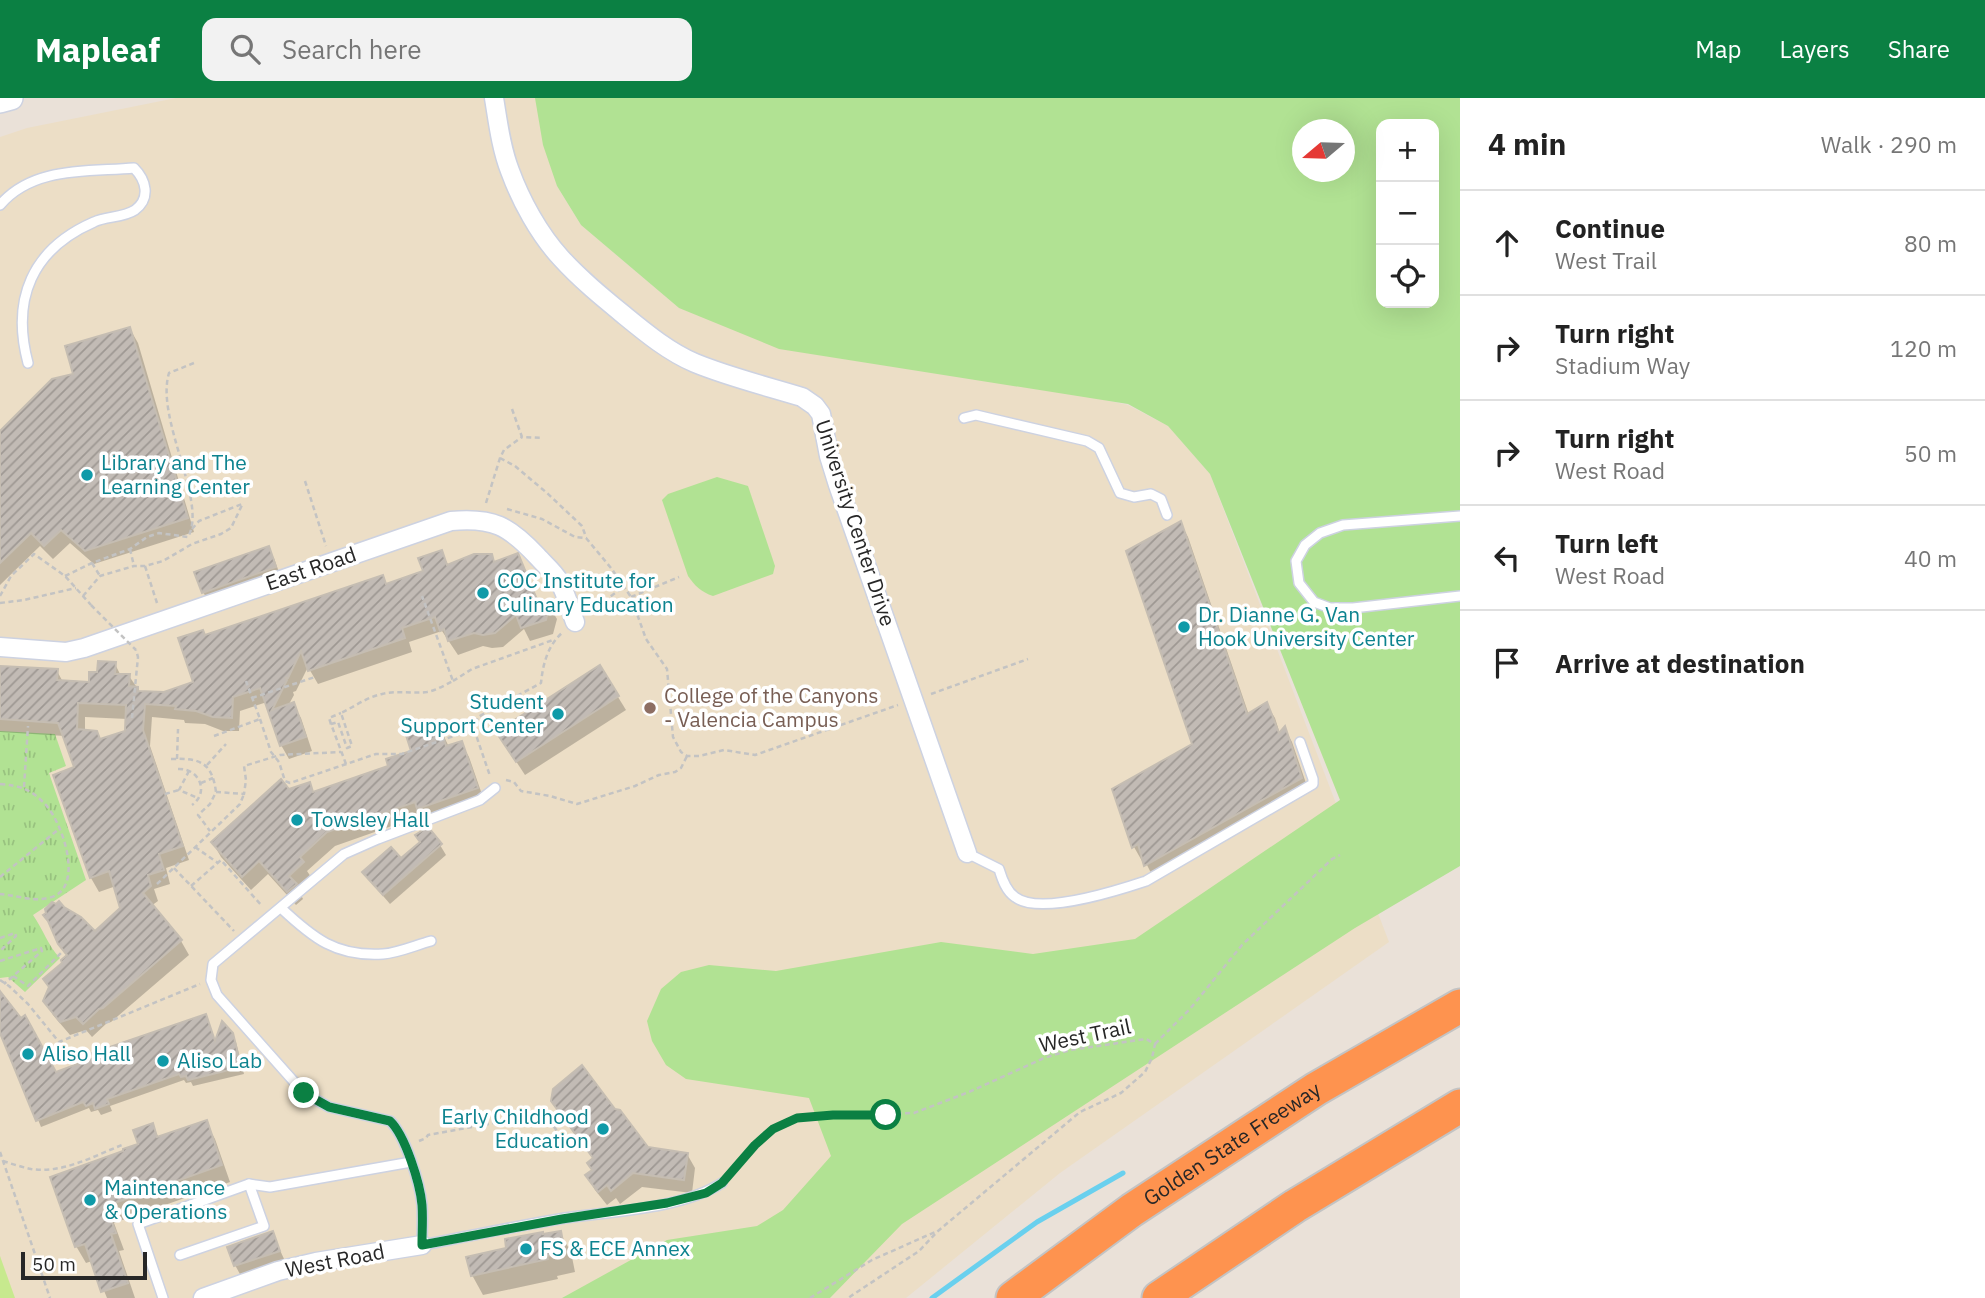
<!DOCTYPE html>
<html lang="en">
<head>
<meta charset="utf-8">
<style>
	:root { --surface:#fff; --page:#f2f2f2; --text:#222; --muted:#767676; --line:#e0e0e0; --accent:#0b8043 }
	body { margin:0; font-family:"IBM Plex Sans",sans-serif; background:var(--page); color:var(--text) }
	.controls { position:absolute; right:21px; top:21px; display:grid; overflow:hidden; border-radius:14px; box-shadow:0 7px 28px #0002 }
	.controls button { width:63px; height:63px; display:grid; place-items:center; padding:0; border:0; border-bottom:2px solid var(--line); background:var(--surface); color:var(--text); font:35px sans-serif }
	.compass { position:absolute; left:1292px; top:21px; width:63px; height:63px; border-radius:50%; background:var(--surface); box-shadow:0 7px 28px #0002; rotate:251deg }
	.scale { position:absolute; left:21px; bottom:18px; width:126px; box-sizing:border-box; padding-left:7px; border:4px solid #272727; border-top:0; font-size:19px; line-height:24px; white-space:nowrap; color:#272727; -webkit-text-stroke:5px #fff; paint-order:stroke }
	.stop { position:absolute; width:21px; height:21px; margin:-16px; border:5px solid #0b8043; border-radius:50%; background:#fff }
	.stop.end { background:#0b8043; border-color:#fff; box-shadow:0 2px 7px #0008 }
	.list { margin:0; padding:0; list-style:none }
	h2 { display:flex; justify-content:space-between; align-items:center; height:91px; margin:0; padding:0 28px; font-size:30px }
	h2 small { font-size:23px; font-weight:400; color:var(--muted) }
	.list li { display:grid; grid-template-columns:46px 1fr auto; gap:21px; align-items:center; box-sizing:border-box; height:105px; padding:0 28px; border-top:2px solid var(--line) }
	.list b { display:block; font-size:26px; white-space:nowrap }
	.list p { margin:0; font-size:23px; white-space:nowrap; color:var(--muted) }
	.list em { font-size:23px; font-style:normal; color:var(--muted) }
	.icon { flex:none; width:38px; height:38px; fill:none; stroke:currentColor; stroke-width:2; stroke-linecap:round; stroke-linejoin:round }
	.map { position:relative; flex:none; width:1460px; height:1200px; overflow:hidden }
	header { display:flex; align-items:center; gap:42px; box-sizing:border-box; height:98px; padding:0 35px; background:var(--accent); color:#fff }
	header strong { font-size:33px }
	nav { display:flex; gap:38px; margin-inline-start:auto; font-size:24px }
	.search { width:490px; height:63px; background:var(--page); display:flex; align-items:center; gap:18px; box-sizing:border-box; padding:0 24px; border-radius:14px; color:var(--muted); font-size:26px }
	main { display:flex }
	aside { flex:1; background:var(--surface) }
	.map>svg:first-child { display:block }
	.education { fill:#ecdec6 }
	.grass { fill:#b1e293; fill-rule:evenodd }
	.park { fill:url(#park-tufts) }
	.pitch { fill:#c7e98e }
	.shadow { fill:#0003; fill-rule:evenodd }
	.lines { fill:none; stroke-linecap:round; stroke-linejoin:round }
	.stream { stroke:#69d0ee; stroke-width:5 }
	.building { fill:url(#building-hatch); stroke:#c5bdb2; stroke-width:2; fill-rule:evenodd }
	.service-casing { stroke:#cdd2e1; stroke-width:12 }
	.minor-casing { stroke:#cdd2e1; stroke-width:21 }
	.tertiary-casing { stroke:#cdd2e1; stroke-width:26 }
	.motorway-casing { stroke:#c3c3c3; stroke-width:37 }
	.path { stroke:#c3c3c3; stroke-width:2.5; stroke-dasharray:5 3.5; stroke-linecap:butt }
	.service { stroke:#fff; stroke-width:9 }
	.minor { stroke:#fff; stroke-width:18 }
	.tertiary { stroke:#fff; stroke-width:23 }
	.motorway { stroke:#fe934f; stroke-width:33 }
	.path-bridge { stroke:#c3c3c3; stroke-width:2.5; stroke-dasharray:5 3.5; stroke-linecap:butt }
	.route { stroke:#0b8043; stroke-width:9 }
	.culture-dot { fill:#0f9aa8; stroke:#fff; stroke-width:2.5 }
	.education-dot { fill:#8d6e63; stroke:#fff; stroke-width:2.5 }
	.labels { text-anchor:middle; stroke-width:7; stroke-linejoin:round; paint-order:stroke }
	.culture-label { font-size:21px; fill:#0d838f; stroke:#fff; text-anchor:start }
	.street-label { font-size:21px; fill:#272727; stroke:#fff }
	.education-label { font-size:21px; fill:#785e54; stroke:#fff; text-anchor:start }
</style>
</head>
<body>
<header>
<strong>Mapleaf</strong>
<div class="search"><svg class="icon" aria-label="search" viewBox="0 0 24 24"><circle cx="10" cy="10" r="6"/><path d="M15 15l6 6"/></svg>Search here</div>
<nav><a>Map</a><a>Layers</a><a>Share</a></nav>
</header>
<main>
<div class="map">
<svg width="1460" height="1200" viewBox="0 0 1460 1200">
	<defs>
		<pattern id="park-tufts" width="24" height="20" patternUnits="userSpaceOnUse" patternTransform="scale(1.75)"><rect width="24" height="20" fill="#b1e293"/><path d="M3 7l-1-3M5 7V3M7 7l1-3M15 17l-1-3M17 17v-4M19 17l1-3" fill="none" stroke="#98c27f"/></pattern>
		<pattern id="building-hatch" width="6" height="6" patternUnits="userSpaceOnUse" patternTransform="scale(1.75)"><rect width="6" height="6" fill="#c2bbb5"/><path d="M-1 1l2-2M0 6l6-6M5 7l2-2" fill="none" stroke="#9e9893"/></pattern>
	</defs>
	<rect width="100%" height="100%" fill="#eae1d8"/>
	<polygon class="education" points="176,0 536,0 557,88 581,127 679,210 1128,307 1168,328 1210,376 1389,844 1060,1075 906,1200 0,1200 0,39 27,30"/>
	<g class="grass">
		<path d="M 535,0 L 1460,0 L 1460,768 L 1355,830 L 902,1126 L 830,1200 L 562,1200 L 667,1142 L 757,1128 L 783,1112 L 831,1058 L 809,1000 L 686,981 L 666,967 L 652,943 L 647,923 L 661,891 L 681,874 L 709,867 L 776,873 L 941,844 L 1033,856 L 1135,841 L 1340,702 L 1210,376 L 1168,328 L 1128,306 L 779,251 L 679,210 L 581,127 L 557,88 L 543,47 ZM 1381,26 L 1434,26 L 1434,205 L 1381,205 ZM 1302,32 L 1344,32 L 1344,74 L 1302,74 Z"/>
		<path d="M 717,379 L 748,388 L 775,468 L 773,476 L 713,498 C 701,494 695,488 688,478 L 662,402 L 668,396 Z"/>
	</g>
	<path class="park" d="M 0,633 L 55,636 L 66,668 L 49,675 L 86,782 L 33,817 C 43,831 48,848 60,860 L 25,894 L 8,879 L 0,880 Z"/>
	<polygon class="pitch" points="0,1158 15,1200 0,1200"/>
	<g class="shadow">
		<polygon points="130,231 138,245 194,434 94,466 70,445 53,461 40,448 0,487 0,335 75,277"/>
		<polygon points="1180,425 1188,439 1249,617 1267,607 1275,620 1280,636 1285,631 1292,644 1309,694 1154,781 1144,761 1142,763 1134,749 1195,646"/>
		<polygon points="268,450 274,460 281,480 209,504 203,494"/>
		<path d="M 441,454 L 449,468 L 491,457 L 495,465 L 517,457 L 525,471 L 541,510 L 549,508 L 557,521 L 553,536 L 530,543 L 524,531 L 503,549 L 492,550 L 483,548 L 458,557 L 442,533 L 409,544 L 412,554 L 318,586 L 308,569 L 296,593 L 293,594 L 294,597 L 288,608 L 293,606 L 301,620 L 312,653 L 289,661 L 281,647 L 267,604 L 240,613 L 239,633 L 223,633 L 205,626 L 185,625 L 184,622 L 152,619 L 150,648 L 189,762 L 166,770 L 170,786 L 154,791 L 158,803 L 151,808 L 181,843 L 189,857 L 111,924 L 107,925 L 92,939 L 86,932 L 70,937 L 53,917 L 45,903 L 68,859 L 60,845 L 95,835 L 122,811 L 116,788 L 99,794 L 91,780 L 55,678 L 76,670 L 65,638 L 0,634 L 0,569 L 57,573 L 63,584 L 90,586 L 99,576 L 115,566 L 121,578 L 129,578 L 140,594 L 165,595 L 196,585 L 205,539 L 382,479 L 387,487 L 425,474 ZM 85,619 L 127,621 L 127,635 L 100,643 L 85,634 Z"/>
		<polygon points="618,599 626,612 525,677 506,648"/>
		<polygon points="437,624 449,649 461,645 469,659 485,705 427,724 423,717 335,748 307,773 311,779 298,791 303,801 296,807 268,776 251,792 221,759 213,745 289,693 309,686 314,695 390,669 413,654"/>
		<polygon points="440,747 446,757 390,806 371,784 365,774"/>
		<polygon points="0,896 56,976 205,918 216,946 231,936 236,944 244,976 193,988 191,984 186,985 184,982 110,1008 112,1013 101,1017 98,1012 91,1014 89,1010 41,1029 6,942 0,937"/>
		<polygon points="553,1003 614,1013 647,1051 687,1056 695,1070 692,1095 642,1089 620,1106 616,1100 607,1107 595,1092 587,1078 594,1073 594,1062 561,1018"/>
		<polygon points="206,1025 215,1041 230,1084 114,1125 124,1152 119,1153 135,1200 107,1200 92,1163 86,1165 76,1148 152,1027 159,1040"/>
		<polygon points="272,1135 285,1163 241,1178 235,1167"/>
		<polygon points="560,1135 571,1154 575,1174 557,1178 558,1181 483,1197 472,1177 508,1151 543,1138"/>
	</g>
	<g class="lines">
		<polyline class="stream" points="932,1200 1037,1124 1123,1075"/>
	</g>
	<g class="building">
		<polygon points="130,229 188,420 85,453 61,432 44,448 31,435 0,465 0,333 52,281 73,276 65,248"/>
		<polygon points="1181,423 1247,616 1267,604 1279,635 1285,628 1302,680 1144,768 1138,746 1132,750 1112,691 1192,646 1126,453"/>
		<polygon points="269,448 276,469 202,495 194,474"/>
		<path d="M 442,452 L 447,467 L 474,456 L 492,456 L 494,464 L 518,455 L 540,509 L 550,505 L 546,522 L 521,530 L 516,517 L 495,535 L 483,537 L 474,535 L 448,543 L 444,531 L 440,533 L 435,519 L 402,530 L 405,540 L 308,573 L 301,553 L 288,580 L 286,580 L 287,582 L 272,612 L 294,604 L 306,639 L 280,648 L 260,590 L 233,599 L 232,620 L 213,619 L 196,613 L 175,611 L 176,608 L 145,606 L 143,632 L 183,748 L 159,756 L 164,772 L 148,777 L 151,788 L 143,795 L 182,842 L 103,910 L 99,911 L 83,926 L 76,919 L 60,924 L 43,903 L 49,889 L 43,881 L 62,865 L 61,862 L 67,857 L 58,846 L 48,823 L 43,817 L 46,815 L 45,811 L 52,804 L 56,806 L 59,803 L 64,809 L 81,819 L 95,833 L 120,810 L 109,773 L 90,780 L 53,677 L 74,669 L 58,625 L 0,621 L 0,568 L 58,571 L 57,582 L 89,584 L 89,574 L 97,574 L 98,563 L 116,564 L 115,576 L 130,576 L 129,588 L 138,589 L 138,593 L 164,594 L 193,584 L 178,540 L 203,532 L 205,537 L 383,477 L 386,486 L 423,473 L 418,460 ZM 78,605 L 126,607 L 125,633 L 100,641 L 97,633 L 77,631 Z"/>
		<polygon points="600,567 619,598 516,664 496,634"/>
		<polygon points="438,622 446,648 462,643 478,690 417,711 415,704 327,734 300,759 304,764 289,778 297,786 287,794 259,763 242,779 211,744 281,681 289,691 310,684 313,694 388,668 386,661 411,653 405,634"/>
		<polygon points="428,729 442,746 383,797 362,774 391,749 401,760 420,744 415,737"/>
		<polygon points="0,893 21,920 25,917 56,974 94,960 92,955 206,916 215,943 222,923 233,935 241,969 188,982 186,978 181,979 179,976 107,1001 109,1006 95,1011 93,1005 86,1008 83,1004 36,1023 0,935"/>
		<polygon points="582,967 615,1011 620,1012 648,1049 688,1055 684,1082 633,1075 611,1093 607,1087 598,1094 585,1077 592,1072 587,1065 593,1060 551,1003 553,991"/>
		<polygon points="207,1022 222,1067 106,1108 116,1135 111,1136 128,1185 101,1194 85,1146 75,1149 50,1079 123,1053 123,1051 138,1046 133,1032 153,1025 157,1039"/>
		<polygon points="273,1133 280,1153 234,1168 227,1149"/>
		<polygon points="561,1133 565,1155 547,1158 548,1161 471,1178 466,1159 506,1150 505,1141 543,1134 543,1136"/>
	</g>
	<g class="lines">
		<g class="service-casing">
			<g id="service">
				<path d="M 0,107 C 33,68 88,74 134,70 C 146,82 151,100 135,112 C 123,120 106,118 94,124 C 32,151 11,201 28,265"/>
				<polyline points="964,320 976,317 1087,343 1099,350 1120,395 1134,399 1151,396 1161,401 1167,417"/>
				<polyline points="1460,418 1343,427 1320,435 1305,447 1296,463 1299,485 1314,504 1330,510 1353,510 1460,498"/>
				<path d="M 495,690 L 480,702 L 378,741 L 344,756 L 213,866 L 211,882 L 217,897 L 304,995 L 329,1009 L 390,1023 C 405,1037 420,1085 422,1107 C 423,1120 422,1134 422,1147 C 470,1138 517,1128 565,1120 C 613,1113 681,1111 722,1085"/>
				<path d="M 967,755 L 999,771 C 1002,781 1006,793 1015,799 C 1040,818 1119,792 1146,783 L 1313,686 L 1313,681 L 1300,644"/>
				<path d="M 281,810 C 313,840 336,859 383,856 C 398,855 416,847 431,843"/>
				<polyline points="180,1157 264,1128 249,1086"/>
				<polyline points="163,1200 138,1126 249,1086 270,1089 411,1064"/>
			</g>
		</g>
		<g class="minor-casing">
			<g id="minor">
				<path d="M 494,0 C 498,24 501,50 510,73 C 521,103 539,136 561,160 C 580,181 602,199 624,217 C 646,235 669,254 695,265 C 729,279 766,288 802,299 L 815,308 L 821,316 L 829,358 L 838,387 L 967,755"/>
				<path d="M 0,549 L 66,554 L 84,550 L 451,423 C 493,419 509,428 537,458 C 544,466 554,474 559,483 C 566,495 570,511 575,524"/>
				<polyline points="203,1200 278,1173 316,1164 422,1147"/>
			</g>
		</g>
		<g class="tertiary-casing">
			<polyline id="tertiary" points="0,3 11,0"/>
		</g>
		<g class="motorway-casing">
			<g id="motorway">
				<path id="s1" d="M 1013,1200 L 1132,1112 L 1316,991 L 1460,908"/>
				<polyline points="1159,1200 1295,1108 1460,1008"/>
			</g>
		</g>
		<g class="path">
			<polyline points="512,311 522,339 543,340"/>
			<polyline points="500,360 515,368 547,395 582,428 586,439"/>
			<polyline points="305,383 326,448"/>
			<polyline points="486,405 500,360 504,352 522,339"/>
			<polyline points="507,411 542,421 575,439 586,440 611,470 631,499 646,541 667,571 673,639 681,654 687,658 699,658 724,652 755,657 898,607"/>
			<polyline points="192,431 199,423 242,406"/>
			<polyline points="130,451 134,468"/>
			<polyline points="92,465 100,478"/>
			<polyline points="145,468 157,505"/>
			<path d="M 65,478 L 92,465 L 130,451 L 147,439 L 159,435 L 188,439 C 208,404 155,321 169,275 L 194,265"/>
			<polyline points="0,498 11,478 34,456 65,478 91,507"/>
			<polyline points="83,498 100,478 134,468 145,468 163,463 192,446 221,436 231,430 243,405"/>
			<polyline points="631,499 679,479"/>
			<polyline points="0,505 24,502 76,490"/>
			<polyline points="590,513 625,488"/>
			<polyline points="453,583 472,571 553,542"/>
			<polyline points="931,596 1028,561"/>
			<polyline points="252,600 315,579"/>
			<polyline points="132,620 138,559 136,552"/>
			<path d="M 260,621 L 271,654 L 279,664 L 285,683 L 290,685 L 376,656 L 402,656 L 474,631 L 478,619 L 541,585 C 543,565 548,547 563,534"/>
			<polyline points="331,626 329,620 341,615"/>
			<polyline points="474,631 490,678"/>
			<polyline points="214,638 260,621 246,583"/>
			<path d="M 171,661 C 200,660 212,664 216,694 L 210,706 L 198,717 L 210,733"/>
			<polyline points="177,661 178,631"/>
			<path d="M 346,666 L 331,626 L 338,624 L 347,650 L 352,648 L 341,615 C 354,609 367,599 382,596 C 396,592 412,596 427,594 C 437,592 445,587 453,583 L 422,498"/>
			<polyline points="207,667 226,646"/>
			<path d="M 178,671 C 199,670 210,694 192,707"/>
			<polyline points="189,673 179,692 198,700"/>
			<polyline points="506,682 514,684 521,693 550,698 577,706 635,688 659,677 675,674 681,670 687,658"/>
			<polyline points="201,685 213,680"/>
			<path d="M 0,686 C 19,688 29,690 43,704 C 62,721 87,793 48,800 C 32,804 16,797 0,796"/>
			<polyline points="24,689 28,628"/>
			<polyline points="216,694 244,696 246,682 244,668 280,657 341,654"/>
			<polyline points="165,696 179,692"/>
			<polyline points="195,749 218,765"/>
			<polyline points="174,770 234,833"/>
			<polyline points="0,779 59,731"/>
			<polyline points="157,786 240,706 244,696"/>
			<polyline points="191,788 221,762 262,808"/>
			<polyline points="0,840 15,835 16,838 0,853"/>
			<polyline points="0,863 41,850 42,853 4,886"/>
			<polyline points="13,878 28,888 62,854"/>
			<polyline points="0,882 9,888 28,906 59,944 200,886"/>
			<polyline points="1155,946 1190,911 1242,847 1332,761 1340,757"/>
			<polyline points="419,1043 426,1040 428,1037 543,1016 545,1017 567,1046"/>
			<polyline points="0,1054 50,1200"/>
			<path d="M 3,1063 C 12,1066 22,1069 31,1071 C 62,1076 94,1058 122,1047"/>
			<polyline points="731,1075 756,1047 773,1031 797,1020 833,1017 914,1015 969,994 1044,960 1070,952 1146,941 1155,946 1152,960 1145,974 1121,995 1080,1014 938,1133 919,1153 848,1200"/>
			<polyline points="810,1200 872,1162 935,1134"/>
		</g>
		<use href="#service" class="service"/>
		<use href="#minor" class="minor"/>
		<use href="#tertiary" class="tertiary"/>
		<use href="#motorway" class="motorway"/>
		<polyline class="path-bridge" points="91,507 136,552"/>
	</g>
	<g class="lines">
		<path class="route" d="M 304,995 L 329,1009 L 390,1023 C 405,1037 420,1085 422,1107 C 423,1120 422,1134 422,1147 L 562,1121 L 667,1105 L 706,1095 L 722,1085 L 755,1047 L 773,1031 L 797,1020 L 833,1017 L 886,1017"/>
	</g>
	<g class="culture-dot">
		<circle cx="87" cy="377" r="7"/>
		<circle cx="483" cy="495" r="7"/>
		<circle cx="1184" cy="529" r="7"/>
		<circle cx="558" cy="616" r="7"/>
		<circle cx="297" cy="722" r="7"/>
		<circle cx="28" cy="956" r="7"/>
		<circle cx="163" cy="963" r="7"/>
		<circle cx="603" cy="1031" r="7"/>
		<circle cx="90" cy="1102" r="7"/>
		<circle cx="526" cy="1151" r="7"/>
	</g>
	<circle class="education-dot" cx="650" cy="610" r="7"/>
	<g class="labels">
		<g class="culture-label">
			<text x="101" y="372">Library and The<tspan x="101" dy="24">Learning Center</tspan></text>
			<text x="497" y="490">COC Institute for<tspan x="497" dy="24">Culinary Education</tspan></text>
			<text x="1198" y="524">Dr. Dianne G. Van<tspan x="1198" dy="24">Hook University Center</tspan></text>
			<text x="544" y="611" text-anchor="end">Student<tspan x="544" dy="24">Support Center</tspan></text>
			<text x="311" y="729">Towsley Hall</text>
			<text x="42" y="963">Aliso Hall</text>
			<text x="177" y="970">Aliso Lab</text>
			<text x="589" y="1026" text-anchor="end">Early Childhood<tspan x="589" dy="24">Education</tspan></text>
			<text x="104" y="1097">Maintenance<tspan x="104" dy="24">&amp; Operations</tspan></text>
			<text x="540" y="1158">FS &amp; ECE Annex</text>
		</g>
		<g class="street-label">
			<text transform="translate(855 425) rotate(72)" y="7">University Center Drive</text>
			<text transform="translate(311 471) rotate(-19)" y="7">East Road</text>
			<text transform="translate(1085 938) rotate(-12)" y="7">West Trail</text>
			<text dy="7" stroke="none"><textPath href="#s1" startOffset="268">Golden State Freeway</textPath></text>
			<text transform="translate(335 1163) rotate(-11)" y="7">West Road</text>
		</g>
		<g class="education-label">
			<text x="664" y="605">College of the Canyons<tspan x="664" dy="24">- Valencia Campus</tspan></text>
		</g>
	</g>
</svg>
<div class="controls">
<button>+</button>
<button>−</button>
<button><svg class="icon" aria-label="locate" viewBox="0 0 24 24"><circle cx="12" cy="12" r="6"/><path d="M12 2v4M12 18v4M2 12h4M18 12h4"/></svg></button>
</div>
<svg class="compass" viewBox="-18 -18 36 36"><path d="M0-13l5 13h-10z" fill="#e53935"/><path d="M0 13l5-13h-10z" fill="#767676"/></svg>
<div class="scale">50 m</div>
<div class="stop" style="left:886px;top:1017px"></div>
<div class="stop end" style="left:304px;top:995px"></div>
</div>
<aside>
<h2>4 min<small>Walk · 290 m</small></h2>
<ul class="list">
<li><svg class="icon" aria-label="ahead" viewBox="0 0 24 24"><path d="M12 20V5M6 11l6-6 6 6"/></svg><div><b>Continue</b><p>West Trail</p></div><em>80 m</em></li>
<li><svg class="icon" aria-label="right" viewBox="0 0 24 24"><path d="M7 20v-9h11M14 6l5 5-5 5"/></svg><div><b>Turn right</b><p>Stadium Way</p></div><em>120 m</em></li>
<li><svg class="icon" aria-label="right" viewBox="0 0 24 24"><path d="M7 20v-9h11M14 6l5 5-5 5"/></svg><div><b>Turn right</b><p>West Road</p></div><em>50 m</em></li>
<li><svg class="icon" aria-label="left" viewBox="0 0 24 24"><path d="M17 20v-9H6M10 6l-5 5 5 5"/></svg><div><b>Turn left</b><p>West Road</p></div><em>40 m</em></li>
<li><svg class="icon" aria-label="arrive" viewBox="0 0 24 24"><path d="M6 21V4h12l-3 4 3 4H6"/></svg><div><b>Arrive at destination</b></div></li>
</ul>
</aside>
</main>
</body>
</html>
